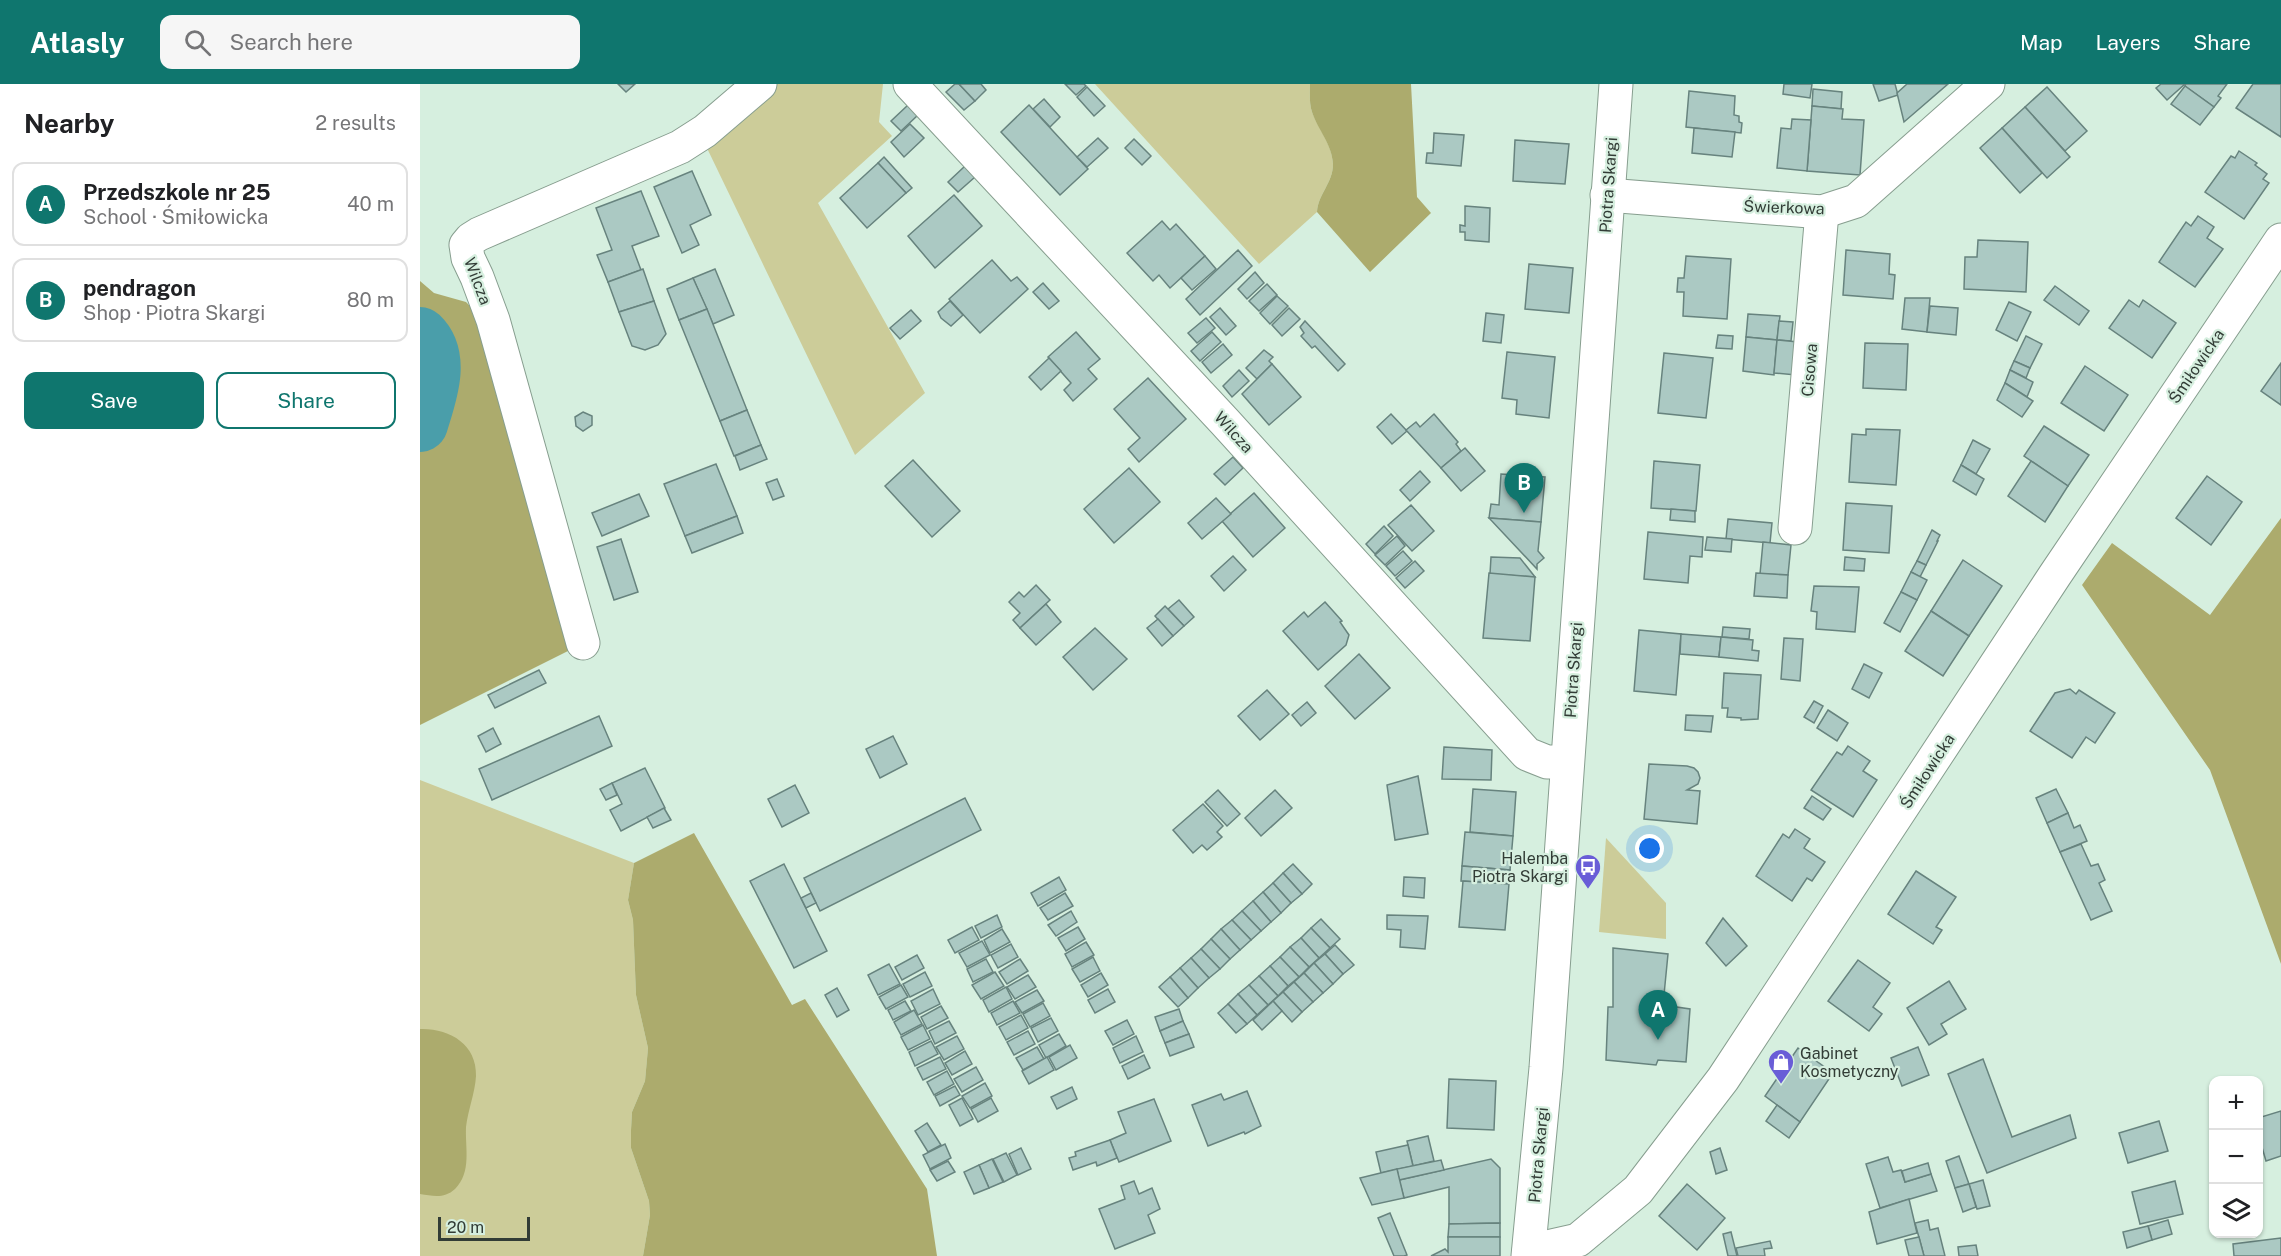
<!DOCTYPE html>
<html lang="en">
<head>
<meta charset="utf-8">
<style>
	:root { --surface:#fff; --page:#f6f6f6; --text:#202124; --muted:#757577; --line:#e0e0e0; --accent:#0f766e }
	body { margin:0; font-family:"Public Sans",sans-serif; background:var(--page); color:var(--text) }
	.controls { position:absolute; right:18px; bottom:18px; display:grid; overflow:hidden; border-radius:12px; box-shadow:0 2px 4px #0004 }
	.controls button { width:54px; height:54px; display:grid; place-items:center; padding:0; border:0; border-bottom:2px solid var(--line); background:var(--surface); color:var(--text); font:30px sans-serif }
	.scale { position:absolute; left:18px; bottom:15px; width:92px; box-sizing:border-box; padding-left:6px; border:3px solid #323c36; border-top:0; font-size:16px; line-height:21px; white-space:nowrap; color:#323c36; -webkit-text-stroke:4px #d6efdf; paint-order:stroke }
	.you { position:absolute; left:1230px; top:765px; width:21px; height:21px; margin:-15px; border:4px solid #fff; border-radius:50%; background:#1a73e8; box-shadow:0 0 0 9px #1a73e833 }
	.badge { display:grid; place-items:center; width:39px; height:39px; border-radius:50%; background:var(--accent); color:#fff; font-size:20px; font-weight:700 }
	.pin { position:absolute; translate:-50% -50px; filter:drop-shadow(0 2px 3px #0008) }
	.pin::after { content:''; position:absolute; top:32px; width:21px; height:18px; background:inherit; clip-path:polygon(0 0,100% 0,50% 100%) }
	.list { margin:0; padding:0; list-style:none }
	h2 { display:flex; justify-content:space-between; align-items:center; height:78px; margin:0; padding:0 24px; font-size:26px }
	h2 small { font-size:20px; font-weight:400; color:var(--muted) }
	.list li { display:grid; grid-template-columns:39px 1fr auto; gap:18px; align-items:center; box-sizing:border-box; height:84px; margin:0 12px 12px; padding:0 12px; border:2px solid var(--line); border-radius:12px }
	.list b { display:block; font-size:22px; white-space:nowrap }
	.list p { margin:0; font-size:20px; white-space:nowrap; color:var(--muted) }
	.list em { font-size:20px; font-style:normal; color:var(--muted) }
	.actions { display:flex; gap:12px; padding:18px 24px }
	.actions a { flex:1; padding:14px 0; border:2px solid var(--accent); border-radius:12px; text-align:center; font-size:21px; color:var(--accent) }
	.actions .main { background:var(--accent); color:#fff }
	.icon { flex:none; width:33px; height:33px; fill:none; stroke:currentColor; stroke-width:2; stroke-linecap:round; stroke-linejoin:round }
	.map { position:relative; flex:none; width:1861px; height:1172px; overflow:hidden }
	header { display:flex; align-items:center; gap:36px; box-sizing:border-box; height:84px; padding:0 30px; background:var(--accent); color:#fff }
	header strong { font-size:28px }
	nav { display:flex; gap:33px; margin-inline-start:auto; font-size:21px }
	.search { width:420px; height:54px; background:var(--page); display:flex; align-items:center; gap:15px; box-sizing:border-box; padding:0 21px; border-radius:12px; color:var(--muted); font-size:22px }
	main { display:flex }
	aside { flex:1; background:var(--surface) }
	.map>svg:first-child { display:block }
	.green { fill:#cc9 }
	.forest { fill:#acab6d }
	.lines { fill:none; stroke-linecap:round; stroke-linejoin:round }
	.river { stroke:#4a9eaa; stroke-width:56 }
	.building { fill:#abc9c3; stroke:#67837e; stroke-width:1.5 }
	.minor-casing { stroke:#879e8f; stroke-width:35 }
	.tertiary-casing { stroke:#879e8f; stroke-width:35 }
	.minor { stroke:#fff; stroke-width:33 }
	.tertiary { stroke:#fff; stroke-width:33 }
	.labels { text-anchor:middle; stroke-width:4.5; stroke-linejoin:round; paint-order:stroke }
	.street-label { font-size:16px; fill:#323c36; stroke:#d6efdf }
	.poi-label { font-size:16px; fill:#323c36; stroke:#d6efdf; text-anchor:end }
</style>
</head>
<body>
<header>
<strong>Atlasly</strong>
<div class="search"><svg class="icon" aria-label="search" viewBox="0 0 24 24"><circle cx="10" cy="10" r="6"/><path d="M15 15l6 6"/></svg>Search here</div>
<nav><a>Map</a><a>Layers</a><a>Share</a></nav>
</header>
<main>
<aside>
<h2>Nearby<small>2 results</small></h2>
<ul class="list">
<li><span class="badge">A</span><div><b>Przedszkole nr 25</b><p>School · Śmiłowicka</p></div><em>40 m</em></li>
<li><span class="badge">B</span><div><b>pendragon</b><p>Shop · Piotra Skargi</p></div><em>80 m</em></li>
</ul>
<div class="actions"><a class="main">Save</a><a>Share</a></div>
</aside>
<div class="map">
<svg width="1861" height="1172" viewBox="0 0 1861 1172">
	<rect width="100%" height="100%" fill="#d6efdf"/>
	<g class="green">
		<polygon points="353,0 463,0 459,38 472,52 398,119 505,309 435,371 285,60"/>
		<path d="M 675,0 L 890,0 C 890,9 889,19 892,28 C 899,46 912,60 913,80 C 913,99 898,110 897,128 L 839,180 Z"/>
		<path d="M 0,254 C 17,271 6,305 0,325 Z"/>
		<polygon points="0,696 214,779 208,816 213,836 216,911 228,964 225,997 212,1028 211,1046 211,1064 229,1117 230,1131 223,1172 0,1172"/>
		<polygon points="1186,754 1246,819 1246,855 1179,848"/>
	</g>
	<g class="forest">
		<path d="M 890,0 L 991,0 L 997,113 L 1011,129 L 950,188 L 897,128 C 898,110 913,99 913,80 C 912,60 898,46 892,28 C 889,19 890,9 890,0 Z"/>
		<polygon points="0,197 14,209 46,218 56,228 154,564 0,641 0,352 15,296 14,275 8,255 0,247"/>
		<polygon points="1861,434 1861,880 1790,686 1662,501 1692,459 1790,531"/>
		<polygon points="274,749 372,921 385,915 507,1105 517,1172 223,1172 230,1131 229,1117 211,1064 211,1046 212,1028 225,997 228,964 216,911 213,836 208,816 214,779"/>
		<path d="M 0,945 C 29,944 57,960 56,992 C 55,1009 48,1026 46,1043 C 45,1064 52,1088 35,1105 C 24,1115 13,1112 0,1110 Z"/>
	</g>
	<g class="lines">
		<path class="river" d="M 0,251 C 24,274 8,313 0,340"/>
	</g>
	<g class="building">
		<polygon points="198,0 215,0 206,8"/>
		<polygon points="535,0 539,0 555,17 544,26 526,8"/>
		<polygon points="539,0 561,0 566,6 555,17"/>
		<polygon points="645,0 664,0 666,2 656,11"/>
		<polygon points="1364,0 1392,0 1390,14 1363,10"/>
		<polygon points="1453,0 1475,0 1478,11 1459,17"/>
		<polygon points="1487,0 1528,0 1484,38 1477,9"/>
		<polygon points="1741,0 1765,0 1747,16 1736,4"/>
		<polygon points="1766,0 1807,0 1798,12 1801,14 1794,23 1765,2"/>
		<polygon points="1833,0 1861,0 1861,53 1816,24"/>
		<polygon points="1765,2 1794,23 1780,41 1751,20"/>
		<polygon points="667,3 685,22 674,32 657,13"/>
		<polygon points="1627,3 1667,47 1645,67 1605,23"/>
		<polygon points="1393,5 1422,8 1421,25 1392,22"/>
		<polygon points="1269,7 1315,12 1314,31 1319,32 1319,38 1322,39 1321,49 1266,43"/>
		<polygon points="624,15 640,33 630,43 613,25"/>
		<polygon points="488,21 498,31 481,47 471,37"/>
		<polygon points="609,21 668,85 640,111 581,48"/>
		<polygon points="1392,22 1423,25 1422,35 1444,36 1440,91 1387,87"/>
		<polygon points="1605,23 1650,73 1627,94 1582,44"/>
		<polygon points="1372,35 1391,36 1387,87 1357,84 1361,44 1371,45"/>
		<polygon points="490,40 504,54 484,73 471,58"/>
		<polygon points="1274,44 1315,48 1312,73 1272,69"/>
		<polygon points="1582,44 1622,89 1600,109 1560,64"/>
		<polygon points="1014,49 1044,51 1041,82 1006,79 1007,69 1013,69"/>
		<polygon points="678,54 688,64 667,83 657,73"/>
		<polygon points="714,55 731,72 722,81 705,64"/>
		<polygon points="1095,56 1149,60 1145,100 1093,97"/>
		<polygon points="1819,67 1837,79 1835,81 1847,90 1843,95 1849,99 1824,135 1785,108 1811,72 1815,74"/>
		<polygon points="464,73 492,104 486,109 458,79"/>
		<polygon points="458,79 486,109 447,144 420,114"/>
		<polygon points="545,82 555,93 538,108 528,98"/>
		<polygon points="272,87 291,131 270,141 279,161 262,169 234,103"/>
		<polygon points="221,107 239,152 212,162 221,186 188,198 177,171 192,166 176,124"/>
		<polygon points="534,111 562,142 515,184 488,152"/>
		<polygon points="1045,122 1070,124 1069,158 1045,156 1045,148 1040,148 1040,141 1045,142"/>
		<polygon points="1778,132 1794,143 1787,154 1803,165 1775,203 1739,178 1766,138 1771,142"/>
		<polygon points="742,137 750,146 756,140 785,172 750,204 739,191 733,197 707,169"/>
		<polygon points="1558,156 1608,158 1606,208 1544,205 1545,173 1557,173"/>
		<polygon points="818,166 832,182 780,231 766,215"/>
		<polygon points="1426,166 1470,170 1469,190 1475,191 1473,215 1423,211"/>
		<polygon points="785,172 796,185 772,206 761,194"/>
		<polygon points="1266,172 1311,175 1307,235 1263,232 1264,208 1257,208 1258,194 1264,194"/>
		<polygon points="572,176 591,197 597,193 608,205 560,249 529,215"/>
		<polygon points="1109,180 1153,184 1149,229 1105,225"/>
		<polygon points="223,185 234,217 199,228 188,198"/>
		<polygon points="295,185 314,231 293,240 273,194"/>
		<polygon points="835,188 844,199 827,215 818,205"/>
		<polygon points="273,194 287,225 259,236 247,205"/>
		<polygon points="623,199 639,217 629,225 613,208"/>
		<polygon points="847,200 857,211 839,227 829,217"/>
		<polygon points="1635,202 1669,227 1659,241 1624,216"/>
		<polygon points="857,212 868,222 850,240 840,229"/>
		<polygon points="1485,214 1510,214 1507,248 1482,245"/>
		<polygon points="1709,216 1719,223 1723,216 1756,239 1732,274 1689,244"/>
		<polygon points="234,217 246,250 238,261 225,266 212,262 199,228"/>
		<polygon points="530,217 543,231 531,242 521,234 518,228"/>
		<polygon points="1589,218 1611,228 1597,257 1576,246"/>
		<polygon points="1510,222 1538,224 1536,251 1507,248"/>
		<polygon points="800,224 816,242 806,251 790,233"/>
		<polygon points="869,224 880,235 862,252 852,241"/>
		<polygon points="287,225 327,326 300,337 259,236"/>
		<polygon points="491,226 501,237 480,255 470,244"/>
		<polygon points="1066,229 1084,231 1081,259 1063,257"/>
		<polygon points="1328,230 1360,232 1357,256 1326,253"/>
		<polygon points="786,234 795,244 777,259 768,249"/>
		<polygon points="885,237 925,280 918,287 895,262 892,264 881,252 884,249 880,243"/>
		<polygon points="1359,237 1373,238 1371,257 1357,256"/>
		<polygon points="656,248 680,275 668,285 677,295 653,317 644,306 651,299 628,273"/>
		<polygon points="792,248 801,258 780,277 771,267"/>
		<polygon points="1298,251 1313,252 1312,265 1296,264"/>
		<polygon points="1606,252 1622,260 1610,284 1594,277"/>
		<polygon points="1326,253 1357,256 1354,291 1323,287"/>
		<polygon points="1357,256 1378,258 1376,291 1354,289"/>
		<polygon points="1445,259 1488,260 1486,306 1443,304"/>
		<polygon points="803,260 812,271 791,289 782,278"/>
		<polygon points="844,266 853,273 849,277 852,280 837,295 826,284"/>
		<polygon points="1087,268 1135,273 1129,334 1096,330 1097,316 1082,314"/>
		<polygon points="1244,269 1293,274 1286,334 1238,329"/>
		<polygon points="629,274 641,287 621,306 609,293"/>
		<polygon points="1594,277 1610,284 1606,294 1590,286"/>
		<polygon points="1861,279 1861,321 1841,307"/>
		<polygon points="852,280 881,313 849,341 822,310"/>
		<polygon points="1665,282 1708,311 1684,347 1641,319"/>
		<polygon points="819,286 829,297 812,313 803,302"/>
		<polygon points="1590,286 1613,298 1607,313 1585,299"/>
		<polygon points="728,294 766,335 719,378 708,365 720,354 694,325"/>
		<polygon points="1585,299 1613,317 1602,333 1577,316"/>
		<polygon points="327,326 341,361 314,372 300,337"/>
		<polygon points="163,328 172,332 172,341 163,347 156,342 155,333"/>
		<polygon points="971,330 987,347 972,360 957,343"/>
		<polygon points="1014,330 1038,358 1036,360 1041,367 1021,384 986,346 996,338 1000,343"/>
		<polygon points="1624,342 1669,371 1648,402 1604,372"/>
		<polygon points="1446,345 1480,346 1476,401 1429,398 1432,350 1446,351"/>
		<polygon points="1553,356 1570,365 1556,390 1541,381"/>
		<polygon points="341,361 347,375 320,386 315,372"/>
		<polygon points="1045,364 1065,387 1041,407 1021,384"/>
		<polygon points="813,373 823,384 805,401 794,390"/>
		<polygon points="493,376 540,427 512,453 465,402"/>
		<polygon points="1234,377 1280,381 1276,427 1231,424"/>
		<polygon points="1611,377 1648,402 1625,438 1588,412"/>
		<polygon points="296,380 317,432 265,452 244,400"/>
		<polygon points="1541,381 1564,395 1556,411 1533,397"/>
		<polygon points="709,384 740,418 694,459 664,425"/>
		<polygon points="1000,387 1010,398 990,417 980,406"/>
		<polygon points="1081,390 1125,393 1121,438 1069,434 1071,420 1079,421"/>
		<polygon points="1787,392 1822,418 1791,461 1756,434"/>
		<polygon points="357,395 364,412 353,416 346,399"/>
		<polygon points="834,409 865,444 833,473 802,437"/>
		<polygon points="219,410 229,432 182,452 172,429"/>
		<polygon points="796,414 811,430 782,455 768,439"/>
		<polygon points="1426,419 1472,422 1469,469 1423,466"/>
		<polygon points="991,421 1014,447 992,467 968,441"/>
		<polygon points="1251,425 1275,427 1275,438 1250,436"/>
		<polygon points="317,432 323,449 272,469 265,452"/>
		<polygon points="1069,434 1121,438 1118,467 1124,474 1117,480 1117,485"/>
		<polygon points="1308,435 1352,439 1350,459 1306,455"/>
		<polygon points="964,442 973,452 955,470 946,460"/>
		<polygon points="1512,446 1520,451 1517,457 1518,457 1506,481 1497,477"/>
		<polygon points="1228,448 1283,453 1282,473 1270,472 1268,499 1224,495"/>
		<polygon points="977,452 985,462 965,481 955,471"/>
		<polygon points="1287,453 1312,455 1311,468 1285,466"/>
		<polygon points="201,455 218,508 194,516 177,463"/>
		<polygon points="1343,458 1371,461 1368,491 1340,490"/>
		<polygon points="983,467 992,477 975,492 966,482"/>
		<polygon points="813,472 826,486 804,507 791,492"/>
		<polygon points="1071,473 1100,474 1115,493 1070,490"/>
		<polygon points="1425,473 1445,475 1444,487 1424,486"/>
		<polygon points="1543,476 1582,502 1549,552 1511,527"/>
		<polygon points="995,477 1004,487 985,504 976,494"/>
		<polygon points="1497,477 1506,481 1500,493 1491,488"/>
		<polygon points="1491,488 1507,496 1497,516 1481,508"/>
		<polygon points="1069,489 1115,493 1110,557 1063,554"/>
		<polygon points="1336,489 1368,491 1367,514 1334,512"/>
		<polygon points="616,501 630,516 600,544 593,536 600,529 589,518 599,508 604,513"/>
		<polygon points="1394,502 1439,503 1435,548 1396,545 1397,528 1391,527"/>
		<polygon points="1481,508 1497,516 1480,548 1464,539"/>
		<polygon points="759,516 774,533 764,542 748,525"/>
		<polygon points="905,518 922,537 920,538 929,551 926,561 898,586 863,547 884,528 888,533"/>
		<polygon points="626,520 641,538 616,561 600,544"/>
		<polygon points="745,522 764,542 753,552 735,532"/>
		<polygon points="1511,527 1549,552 1523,592 1485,567"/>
		<polygon points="738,535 753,552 742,562 727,544"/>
		<polygon points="1303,543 1330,545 1329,555 1302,553"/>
		<polygon points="675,544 707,575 673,606 643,573"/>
		<polygon points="1219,546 1261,550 1256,611 1214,607"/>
		<polygon points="1261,550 1301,553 1299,573 1260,570"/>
		<polygon points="1301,553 1333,556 1332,566 1339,567 1338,577 1299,573"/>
		<polygon points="1364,554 1383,555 1380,597 1361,595"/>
		<polygon points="939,570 970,604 935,635 905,602"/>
		<polygon points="1444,580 1462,589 1449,614 1432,605"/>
		<polygon points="119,586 126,599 75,624 68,611"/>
		<polygon points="1304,589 1341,591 1338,635 1321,636 1321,634 1307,633 1308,624 1302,624"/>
		<polygon points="1650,605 1656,610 1659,606 1695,629 1675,659 1666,653 1652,674 1610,647 1635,609"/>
		<polygon points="847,606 869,630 840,656 818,632"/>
		<polygon points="1394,617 1403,622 1394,639 1384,633"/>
		<polygon points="887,618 896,629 881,642 872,631"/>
		<polygon points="1408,626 1428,639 1417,657 1397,644"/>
		<polygon points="1266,631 1293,632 1291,648 1265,646"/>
		<polygon points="179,632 192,662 72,716 59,685"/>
		<polygon points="73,644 81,660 66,668 58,652"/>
		<polygon points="473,652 487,680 460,694 446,665"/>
		<polygon points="1428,662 1450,677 1443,687 1457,696 1433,733 1391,706 1417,668 1422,671"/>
		<polygon points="1024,663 1072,666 1071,696 1022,695"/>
		<polygon points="1229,680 1267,682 1274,684 1278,688 1280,694 1278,700 1267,706 1280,707 1277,740 1224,735"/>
		<polygon points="225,684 245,724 201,747 190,726 202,720 192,699"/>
		<polygon points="998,692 1008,750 975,756 967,701"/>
		<polygon points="192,699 197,711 186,716 180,705"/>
		<polygon points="375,701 389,729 362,743 348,715"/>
		<polygon points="1053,705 1096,708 1093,752 1050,748"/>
		<polygon points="1636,705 1648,729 1627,739 1616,714"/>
		<polygon points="798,706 820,730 807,742 785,718"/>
		<polygon points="855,706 872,724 841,752 825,734"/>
		<polygon points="1392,712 1411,725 1403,736 1384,724"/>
		<polygon points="545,714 561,746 400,827 384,794"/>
		<polygon points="783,720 803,742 797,748 802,753 787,766 782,761 773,769 753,746"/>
		<polygon points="244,724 251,736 233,744 227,733"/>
		<polygon points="1648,729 1654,744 1660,741 1667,757 1640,768 1627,739"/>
		<polygon points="1375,745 1390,755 1384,764 1405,778 1392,797 1387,794 1372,817 1336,792 1363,750 1369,754"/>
		<polygon points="1045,748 1093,752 1090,786 1042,782"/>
		<polygon points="1661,760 1671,782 1678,780 1685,796 1679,799 1692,827 1671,836 1640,768"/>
		<polygon points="364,780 407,867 374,884 330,797"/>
		<polygon points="873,780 892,800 882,810 863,789"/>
		<polygon points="1042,782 1090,786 1089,800 1041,797"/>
		<polygon points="1496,787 1536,813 1516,843 1522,846 1513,860 1468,830"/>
		<polygon points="863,789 882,810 871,819 853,799"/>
		<polygon points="639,793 646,806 618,822 611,809"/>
		<polygon points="984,793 1005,794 1004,814 983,812"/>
		<polygon points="1043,797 1089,800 1085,846 1039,843"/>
		<polygon points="853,799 871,819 861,829 843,808"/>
		<polygon points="843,808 861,829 851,838 833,817"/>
		<polygon points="391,809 396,819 386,824 381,814"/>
		<polygon points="645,809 653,822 628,836 620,824"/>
		<polygon points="833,817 851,838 841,847 822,827"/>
		<polygon points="651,827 657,838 636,852 628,841"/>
		<polygon points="822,827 841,847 831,856 812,836"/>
		<polygon points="577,831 582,843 561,854 555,842"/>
		<polygon points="967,831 1008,832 1005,865 980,863 981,846 967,845"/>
		<polygon points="1303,834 1327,862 1306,882 1286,859"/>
		<polygon points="901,835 920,855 910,864 891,844"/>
		<polygon points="812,836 831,856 820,866 801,845"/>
		<polygon points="552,843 559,856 535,869 528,856"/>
		<polygon points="658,843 665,855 646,867 638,854"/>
		<polygon points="891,844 910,864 899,874 881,854"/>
		<polygon points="582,845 590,858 570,869 564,856"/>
		<polygon points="801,845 820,866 810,875 791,855"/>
		<polygon points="881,854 899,874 889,883 870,863"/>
		<polygon points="791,855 810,875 800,885 781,865"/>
		<polygon points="562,857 570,871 547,883 539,869"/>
		<polygon points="666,858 674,871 652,883 645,870"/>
		<polygon points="591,860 598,873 578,884 571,871"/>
		<polygon points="915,861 934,881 923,890 905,870"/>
		<polygon points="870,863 889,883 879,893 860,873"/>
		<polygon points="1193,864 1248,870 1243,921 1270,925 1266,978 1238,976 1236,981 1186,976 1188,923 1193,923"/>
		<polygon points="781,865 800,885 789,894 771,874"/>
		<polygon points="905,870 923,890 913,900 894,879"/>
		<polygon points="497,871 504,884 482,896 475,883"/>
		<polygon points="673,873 680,887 660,898 652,885"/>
		<polygon points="860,873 879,893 868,902 850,882"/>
		<polygon points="771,874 789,894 778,904 760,884"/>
		<polygon points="566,875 573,888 553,898 547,885"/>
		<polygon points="600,875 608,887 587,900 579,888"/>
		<polygon points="1438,876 1470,899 1453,923 1462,930 1449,947 1408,917"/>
		<polygon points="894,879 913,900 903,909 884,889"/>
		<polygon points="469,880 480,900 458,911 448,891"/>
		<polygon points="850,882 868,902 858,912 839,892"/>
		<polygon points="760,884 778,904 768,914 750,893"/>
		<polygon points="505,888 512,902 490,913 483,900"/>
		<polygon points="575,888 584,902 561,915 552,901"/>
		<polygon points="681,889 688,901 668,913 661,901"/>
		<polygon points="884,889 903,909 893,918 874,898"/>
		<polygon points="608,891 616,903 595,915 587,903"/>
		<polygon points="839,892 858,912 848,921 829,901"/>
		<polygon points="750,893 768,914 758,923 739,903"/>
		<polygon points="1529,897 1546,925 1521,940 1527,950 1509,961 1487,924"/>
		<polygon points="874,898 893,918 882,928 863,908"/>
		<polygon points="481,901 488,913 466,925 459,913"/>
		<polygon points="829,901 848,921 837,931 818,910"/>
		<polygon points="586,903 592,915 569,928 563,916"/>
		<polygon points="417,904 429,926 417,933 405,911"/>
		<polygon points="513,905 520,920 498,931 491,917"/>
		<polygon points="688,905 695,918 675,929 668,916"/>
		<polygon points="617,906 624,917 602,929 595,918"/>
		<polygon points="863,908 882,928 872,938 853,917"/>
		<polygon points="818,910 837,931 827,940 808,920"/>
		<polygon points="485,917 491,927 473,936 468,926"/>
		<polygon points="593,917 600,929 577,941 571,929"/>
		<polygon points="853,917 862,927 842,946 833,936"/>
		<polygon points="623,919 630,932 610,943 603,930"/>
		<polygon points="808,920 827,940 816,949 798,929"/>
		<polygon points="521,922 528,934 507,945 501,933"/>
		<polygon points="759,925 763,937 740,947 735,933"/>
		<polygon points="494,926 502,940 481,951 474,938"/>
		<polygon points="601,931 608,944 586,956 579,943"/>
		<polygon points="631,934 638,947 618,958 611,944"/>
		<polygon points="707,936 714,950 693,961 685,947"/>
		<polygon points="529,937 536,949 515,960 509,947"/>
		<polygon points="763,937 769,950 745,959 740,947"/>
		<polygon points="503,941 510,955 488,966 481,953"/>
		<polygon points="608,947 615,960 594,971 587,958"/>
		<polygon points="639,950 646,962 626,974 619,961"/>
		<polygon points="769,950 774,963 750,972 745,959"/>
		<polygon points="537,952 544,965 524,976 516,963"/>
		<polygon points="716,952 723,968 700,979 693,964"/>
		<polygon points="511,957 518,970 495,982 489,968"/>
		<polygon points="650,961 657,974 636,986 629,973"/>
		<polygon points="617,963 624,975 603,986 596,974"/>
		<polygon points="1498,963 1509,991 1482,1002 1471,974"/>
		<polygon points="1378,964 1413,989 1380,1038 1345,1012"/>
		<polygon points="545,967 552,980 532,991 525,979"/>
		<polygon points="724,971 730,984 708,995 702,982"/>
		<polygon points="520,973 526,985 503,996 497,984"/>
		<polygon points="627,973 634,986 609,1000 602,987"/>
		<polygon points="1563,975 1592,1053 1650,1031 1656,1054 1567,1089 1528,990"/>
		<polygon points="556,983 563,996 542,1008 534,995"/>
		<polygon points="527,987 534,1000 514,1011 507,998"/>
		<polygon points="1029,995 1076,997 1074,1046 1027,1044"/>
		<polygon points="565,999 572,1012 550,1024 542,1012"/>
		<polygon points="535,1002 540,1011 520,1022 515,1012"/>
		<polygon points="652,1003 657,1015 637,1025 631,1013"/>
		<polygon points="827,1007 841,1042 825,1050 824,1048 788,1062 772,1021 801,1010 804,1016"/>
		<polygon points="542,1014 553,1035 540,1042 529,1021"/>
		<polygon points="571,1014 578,1027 558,1038 551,1025"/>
		<polygon points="734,1015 751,1057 699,1078 690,1056 706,1049 698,1028"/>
		<polygon points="1357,1021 1380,1038 1369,1054 1346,1037"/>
		<polygon points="1861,1027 1861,1072 1846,1077 1841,1060 1838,1061 1838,1034"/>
		<polygon points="1739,1037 1748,1067 1708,1079 1699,1049"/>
		<polygon points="507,1039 521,1061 508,1068 495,1047"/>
		<polygon points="1008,1052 1014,1077 993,1082 987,1057"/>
		<polygon points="690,1056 697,1074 677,1082 676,1078 653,1086 649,1074 656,1072 655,1068"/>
		<polygon points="525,1060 531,1074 510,1085 503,1071"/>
		<polygon points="988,1061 993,1082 961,1089 956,1068"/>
		<polygon points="601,1064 611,1085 598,1091 589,1070"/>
		<polygon points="1300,1064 1307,1086 1296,1090 1290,1068"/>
		<polygon points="586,1069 597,1091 584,1098 573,1075"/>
		<polygon points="1539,1072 1549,1100 1535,1104 1526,1077"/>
		<polygon points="1468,1073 1473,1088 1481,1086 1485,1098 1511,1090 1517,1107 1460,1124 1446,1080"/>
		<polygon points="572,1075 583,1098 569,1104 559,1081"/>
		<polygon points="1071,1075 1080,1084 1080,1139 1029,1140 1029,1103 984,1114 979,1096"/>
		<polygon points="1021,1076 1024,1086 979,1096 977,1085"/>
		<polygon points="528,1077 535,1088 517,1097 510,1086"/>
		<polygon points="1508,1079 1511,1090 1485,1098 1482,1087"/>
		<polygon points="559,1081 569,1104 554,1110 544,1088"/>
		<polygon points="977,1085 984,1114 952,1121 940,1094"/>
		<polygon points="1563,1096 1570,1122 1557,1125 1549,1100"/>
		<polygon points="714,1097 719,1110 732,1104 740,1125 728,1131 735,1149 695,1165 679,1125 705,1115 701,1102"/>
		<polygon points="1755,1097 1763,1130 1720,1140 1712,1108"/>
		<polygon points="1267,1100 1305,1134 1277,1166 1239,1132"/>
		<polygon points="1549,1100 1556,1123 1543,1128 1535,1104"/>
		<polygon points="1489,1115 1497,1149 1457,1160 1449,1128"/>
		<polygon points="970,1129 987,1171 984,1172 974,1172 958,1134"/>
		<polygon points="1508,1136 1510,1146 1518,1144 1525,1172 1504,1172 1495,1139"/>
		<polygon points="1748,1136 1752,1150 1732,1156 1728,1142"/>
		<polygon points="1080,1139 1080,1153 1028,1153 1029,1140"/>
		<polygon points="1728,1142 1732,1156 1707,1164 1703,1148"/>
		<polygon points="1311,1148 1317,1172 1308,1172 1303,1150"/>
		<polygon points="1028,1153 1080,1153 1080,1172 1011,1172 1025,1165 1028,1168"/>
		<polygon points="1499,1153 1504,1172 1489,1172 1485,1156"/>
		<polygon points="1861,1154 1861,1172 1814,1172 1813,1160"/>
		<polygon points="1350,1157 1352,1164 1344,1165 1345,1172 1318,1172 1316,1164"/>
		<polygon points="1556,1161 1558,1172 1539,1172 1538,1163"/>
	</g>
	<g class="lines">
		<g class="minor-casing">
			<g id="minor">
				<polyline points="490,0 805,338 1107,670 1127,678 1147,678"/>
				<polyline points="1187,111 1402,128 1436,117 1568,0"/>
				<polyline points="1375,444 1402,128"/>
				<polyline points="163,559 73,236 57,193 48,174 46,161 51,155 59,150 260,63 285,47 340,0"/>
				<polyline points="1109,1167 1158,1156 1218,1106 1303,995 1635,491 1861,156"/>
			</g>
		</g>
		<g class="tertiary-casing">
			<polyline id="tertiary" points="1108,1172 1126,984 1196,0"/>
		</g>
		<use href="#minor" class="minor"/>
		<use href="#tertiary" class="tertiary"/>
	</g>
	<defs>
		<g id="bus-pin" transform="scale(1.35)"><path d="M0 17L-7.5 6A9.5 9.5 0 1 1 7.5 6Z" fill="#695dd7" stroke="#d6efdf"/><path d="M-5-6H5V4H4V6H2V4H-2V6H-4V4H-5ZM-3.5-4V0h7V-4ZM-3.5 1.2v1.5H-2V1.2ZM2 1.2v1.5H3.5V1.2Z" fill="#fff"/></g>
		<g id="shop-pin" transform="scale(1.35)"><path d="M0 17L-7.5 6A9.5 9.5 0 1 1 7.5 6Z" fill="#695dd7" stroke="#d6efdf"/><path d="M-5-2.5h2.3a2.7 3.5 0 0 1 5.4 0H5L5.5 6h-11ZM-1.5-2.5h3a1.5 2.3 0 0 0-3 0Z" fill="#fff"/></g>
	</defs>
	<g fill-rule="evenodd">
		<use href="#bus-pin" x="1168" y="783"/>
		<use href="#shop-pin" x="1361" y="978"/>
	</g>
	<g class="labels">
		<g class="street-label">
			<text transform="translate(1188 101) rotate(-86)" y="6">Piotra Skargi</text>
			<text transform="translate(1364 123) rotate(2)" y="6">Świerkowa</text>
			<text transform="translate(58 197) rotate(69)" y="6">Wilcza</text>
			<text transform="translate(1776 282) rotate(-56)" y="6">Śmiłowicka</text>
			<text transform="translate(1389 286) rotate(-85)" y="6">Cisowa</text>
			<text transform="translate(814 348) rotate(48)" y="6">Wilcza</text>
			<text transform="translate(1153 586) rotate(-86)" y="6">Piotra Skargi</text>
			<text transform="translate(1507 687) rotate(-57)" y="6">Śmiłowicka</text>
			<text transform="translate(1118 1071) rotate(-85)" y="6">Piotra Skargi</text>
		</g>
		<g class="poi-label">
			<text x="1148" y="780">Halemba<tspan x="1148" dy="18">Piotra Skargi</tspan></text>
			<text x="1380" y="975" text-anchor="start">Gabinet<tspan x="1380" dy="18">Kosmetyczny</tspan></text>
		</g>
	</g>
</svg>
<div class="controls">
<button>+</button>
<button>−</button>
<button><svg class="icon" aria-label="layers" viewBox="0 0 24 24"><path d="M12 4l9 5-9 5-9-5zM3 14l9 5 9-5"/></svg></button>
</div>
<div class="scale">20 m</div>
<div class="you"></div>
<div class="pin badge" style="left:1238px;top:956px">A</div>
<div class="pin badge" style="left:1104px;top:429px">B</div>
</div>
</main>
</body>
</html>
